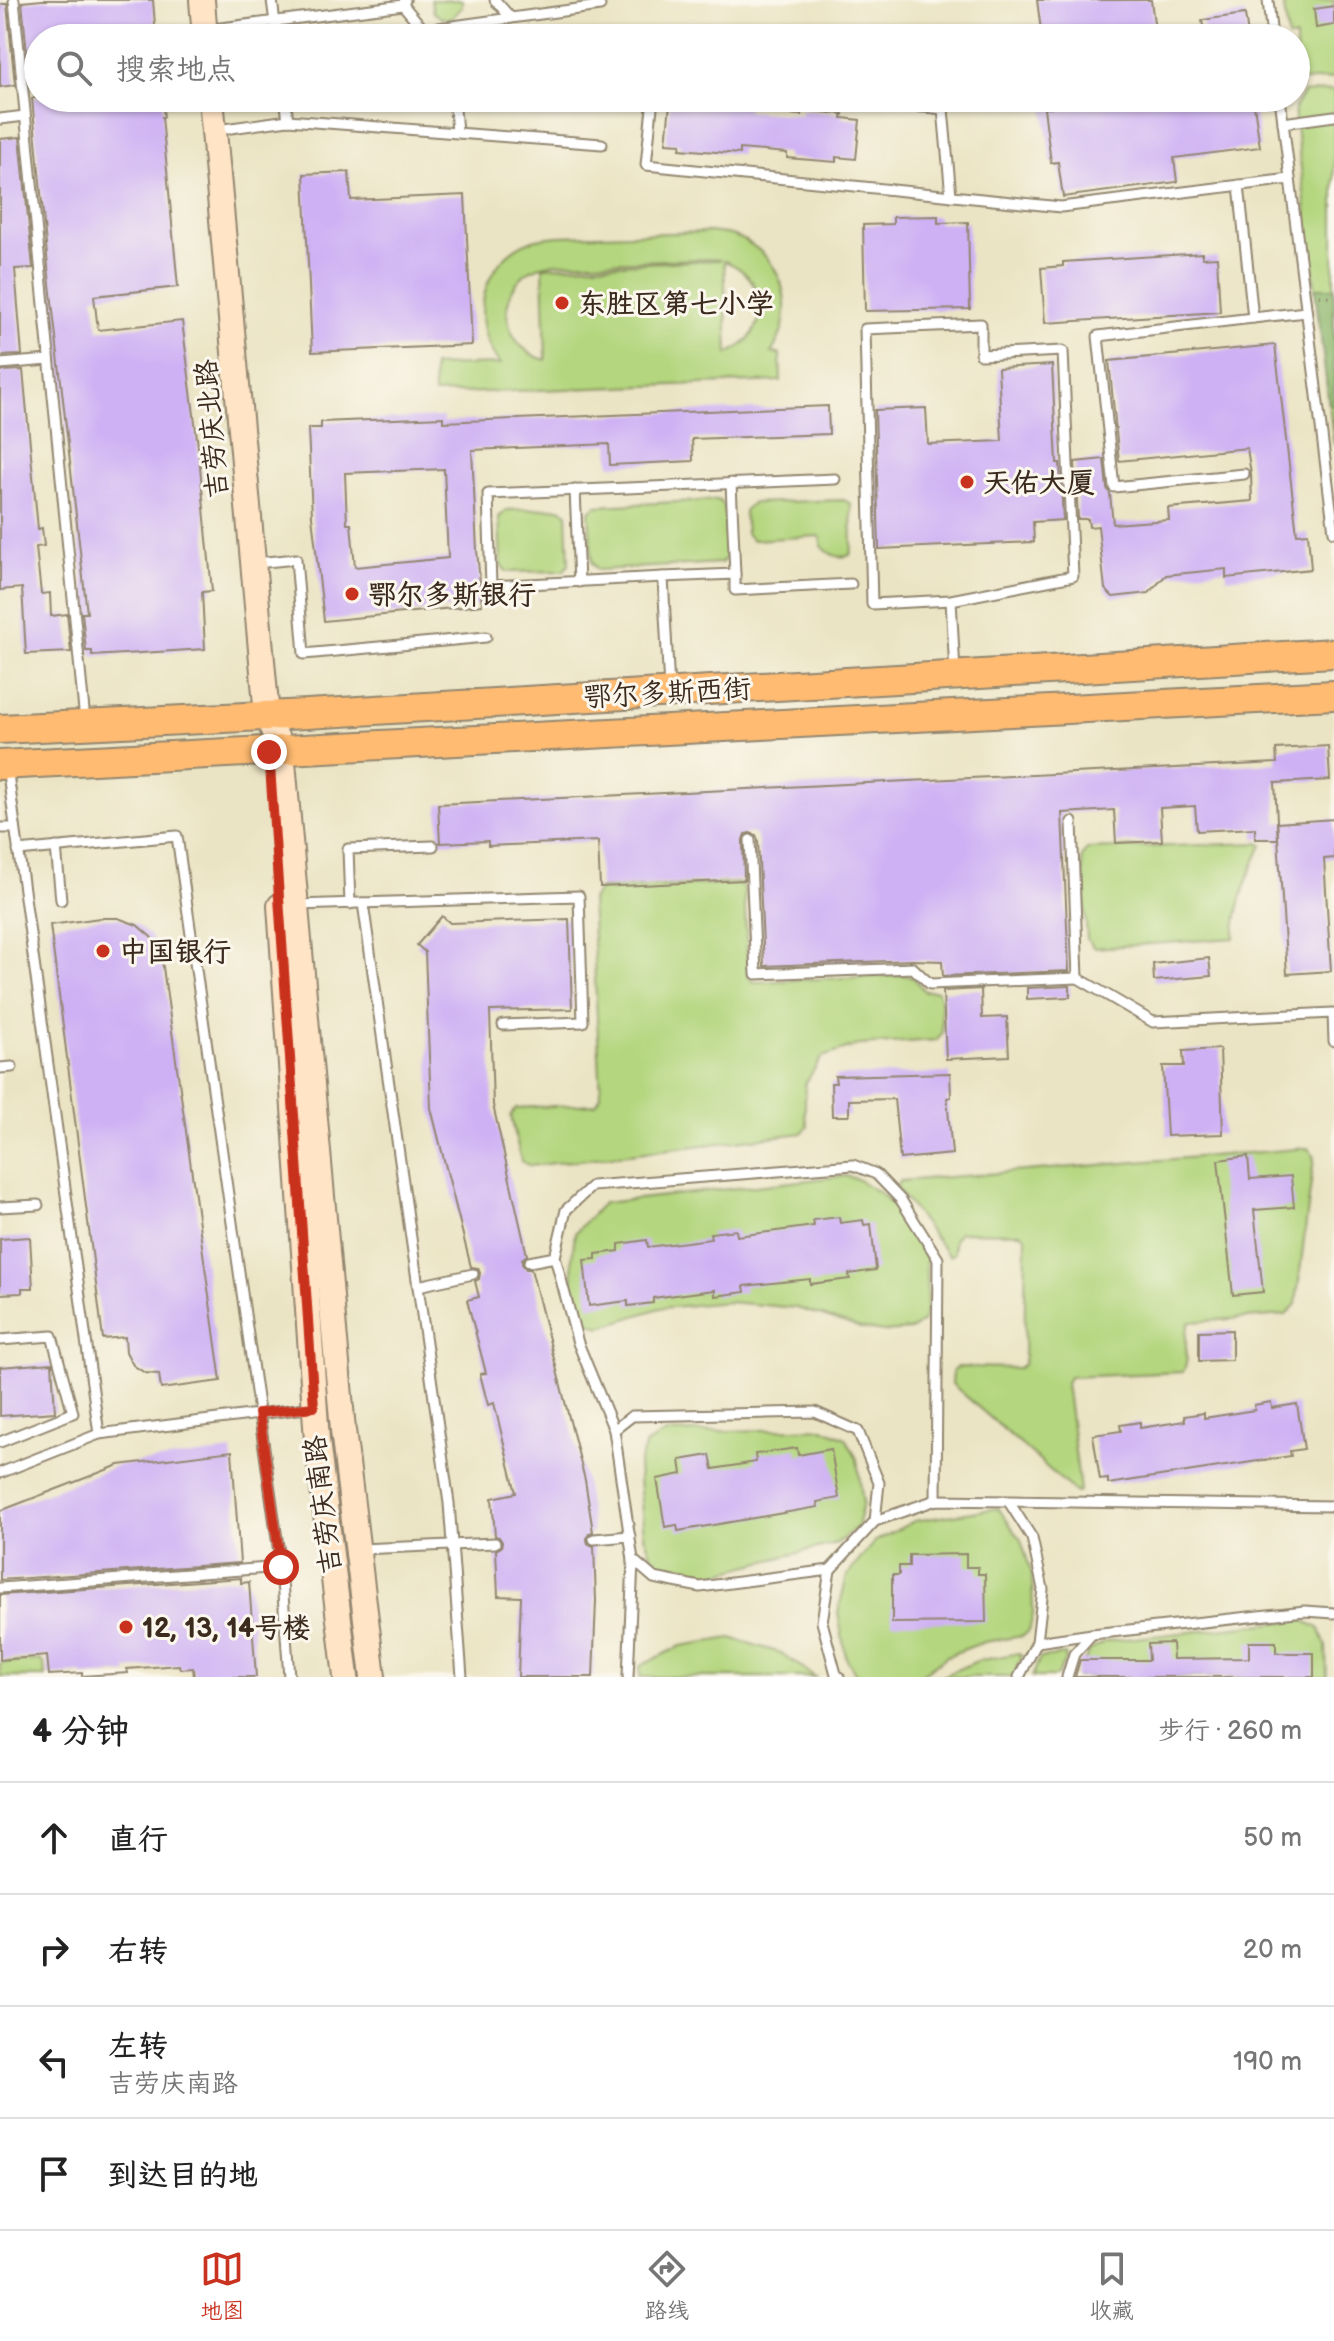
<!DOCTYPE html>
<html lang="zh">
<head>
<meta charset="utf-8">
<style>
	:root { --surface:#fff; --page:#f6f6f6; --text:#222; --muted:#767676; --line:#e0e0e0; --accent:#c8321e }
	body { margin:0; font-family:"Balsamiq Sans","LXGW WenKai TC",sans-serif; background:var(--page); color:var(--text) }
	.stop { position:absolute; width:24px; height:24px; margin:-18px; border:6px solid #c8321e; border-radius:50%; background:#fff }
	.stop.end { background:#c8321e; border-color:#fff; box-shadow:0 2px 8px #0008 }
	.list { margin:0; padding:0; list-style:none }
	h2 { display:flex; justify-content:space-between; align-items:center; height:104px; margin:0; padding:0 32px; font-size:34px }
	h2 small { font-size:26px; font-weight:400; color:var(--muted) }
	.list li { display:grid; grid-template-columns:52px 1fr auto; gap:24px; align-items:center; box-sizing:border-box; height:112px; padding:0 32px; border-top:2px solid var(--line) }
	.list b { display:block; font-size:30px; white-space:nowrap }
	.list p { margin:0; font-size:26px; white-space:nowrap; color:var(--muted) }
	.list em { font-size:26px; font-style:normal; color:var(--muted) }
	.icon { flex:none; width:44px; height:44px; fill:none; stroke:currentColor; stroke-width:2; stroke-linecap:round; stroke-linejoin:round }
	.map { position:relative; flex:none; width:1334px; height:1677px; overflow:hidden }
	.search { position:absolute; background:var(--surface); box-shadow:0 2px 6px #0004; left:24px; right:24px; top:24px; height:88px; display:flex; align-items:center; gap:20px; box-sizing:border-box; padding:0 28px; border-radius:44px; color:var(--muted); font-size:30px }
	.sheet { height:552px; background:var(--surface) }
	nav { display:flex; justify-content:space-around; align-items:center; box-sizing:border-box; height:112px; border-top:2px solid var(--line); background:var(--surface); font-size:22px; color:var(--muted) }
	nav a { display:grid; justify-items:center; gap:4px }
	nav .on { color:var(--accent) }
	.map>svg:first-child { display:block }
	.green { fill:#b4d67e; stroke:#78804e; stroke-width:2; fill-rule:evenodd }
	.forest { fill:#8fb76d; stroke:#657046; stroke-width:2 }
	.building { fill:#ceb1f4; fill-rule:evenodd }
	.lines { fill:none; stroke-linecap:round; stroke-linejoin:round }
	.service-casing { stroke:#938771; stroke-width:13 }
	.secondary-casing { stroke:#938771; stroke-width:28 }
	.primary-casing { stroke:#938771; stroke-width:32 }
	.path { stroke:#938771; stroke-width:4; stroke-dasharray:2 6; stroke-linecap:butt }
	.service { stroke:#fff; stroke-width:9 }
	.secondary { stroke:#ffe4c6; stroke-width:24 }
	.primary { stroke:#ffbb71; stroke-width:28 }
	.route { stroke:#c8321e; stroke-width:10 }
	.poi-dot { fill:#c8321e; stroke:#fbf7ec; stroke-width:3 }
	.labels { text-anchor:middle; stroke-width:6; stroke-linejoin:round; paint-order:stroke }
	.poi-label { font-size:28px; font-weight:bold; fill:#3b2a1e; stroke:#fbf7ec; text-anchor:start }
	.street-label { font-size:28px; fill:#3b2a1e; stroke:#fbf7ec }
</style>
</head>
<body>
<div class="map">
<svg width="1334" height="1677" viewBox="0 0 1334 1677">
	<rect width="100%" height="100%" fill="#fbf7ec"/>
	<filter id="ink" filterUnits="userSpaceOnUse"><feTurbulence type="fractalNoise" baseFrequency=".0125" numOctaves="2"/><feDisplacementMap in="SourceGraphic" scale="16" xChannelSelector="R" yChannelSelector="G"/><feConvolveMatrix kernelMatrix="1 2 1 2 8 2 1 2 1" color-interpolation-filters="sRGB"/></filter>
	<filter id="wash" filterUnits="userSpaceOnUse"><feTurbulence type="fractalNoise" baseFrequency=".006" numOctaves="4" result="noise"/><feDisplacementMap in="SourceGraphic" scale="32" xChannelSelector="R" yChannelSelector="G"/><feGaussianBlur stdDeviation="1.8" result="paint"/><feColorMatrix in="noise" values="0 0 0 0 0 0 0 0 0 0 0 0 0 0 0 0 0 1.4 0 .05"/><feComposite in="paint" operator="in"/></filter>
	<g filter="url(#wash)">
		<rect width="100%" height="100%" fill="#ebe4c4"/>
		<g class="green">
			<polygon points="431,0 462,0 462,7 452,18 442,18 433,12"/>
			<polygon points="1283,0 1334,0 1334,78 1296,82 1296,38 1288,38"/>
			<polygon points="1334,90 1334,446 1294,109 1303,93"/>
			<path d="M 709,232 C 717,233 726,233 734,236 C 783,253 800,311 771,353 L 780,354 L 781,381 L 434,394 L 433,366 L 500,364 C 467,323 481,258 533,240 C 541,237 550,237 558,236 ZM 709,259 L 721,260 L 543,267 L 546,360 C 507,351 493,301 525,274 C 534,267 545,265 555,263 ZM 724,261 C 753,270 771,304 753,333 C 747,343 738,348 728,354 Z"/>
			<polygon points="718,500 724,505 727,557 721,563 598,570 592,563 589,512 596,506"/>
			<path d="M 844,500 L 851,504 L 852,547 L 850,555 C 838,560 830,554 821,546 L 821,538 L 818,536 L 753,540 L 746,534 L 744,511 L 752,503 Z"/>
			<polygon points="561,508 567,513 569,565 563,571 507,572 501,565 499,517 507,510"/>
			<path d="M 1258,843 L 1262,845 C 1247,878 1237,902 1234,938 L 1094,948 L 1087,939 L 1082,857 L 1087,849 Z"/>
			<polygon points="738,883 744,889 748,976 754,982 906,975 915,979 924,991 938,991 940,997 942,1033 937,1040 859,1045 822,1057 805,1084 805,1115 808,1126 802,1133 530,1166 521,1161 511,1116 516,1108 596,1104 601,1096 591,900 600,889"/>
			<path d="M 1309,1148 L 1314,1158 L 1296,1304 L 1286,1315 L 1190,1322 C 1180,1337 1192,1357 1183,1372 L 1069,1377 L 1066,1383 L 1080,1490 L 1076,1493 L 952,1384 L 953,1371 L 958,1367 L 1019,1368 L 1024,1364 L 1026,1238 L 1022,1233 L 959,1232 L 954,1239 L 954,1254 L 949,1256 L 896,1187 L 900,1181 Z"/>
			<polygon points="845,1176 857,1179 883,1195 904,1220 926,1259 927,1308 922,1322 911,1330 883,1332 860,1328 797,1308 728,1302 660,1308 601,1327 587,1322 577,1306 573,1283 572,1259 575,1233 603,1203"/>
			<polygon points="823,1428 846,1438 857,1459 863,1503 857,1527 837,1543 711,1575 667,1570 652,1556 644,1536 638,1467 646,1444 667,1433"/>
			<polygon points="998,1508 1021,1540 1032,1575 1033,1615 1029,1631 1023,1636 984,1642 947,1656 918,1677 858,1677 846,1658 838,1613 847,1576 874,1542 914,1521"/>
			<polygon points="1302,1620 1319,1628 1326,1646 1327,1677 1077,1677 1089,1651 1107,1641"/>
			<polygon points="731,1638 781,1653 815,1677 640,1677 640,1666 681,1646"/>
			<polygon points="1019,1653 1022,1656 1014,1677 940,1677 977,1661"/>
			<polygon points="1065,1655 1066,1659 1056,1677 1032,1677 1040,1658"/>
			<polygon points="40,1660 44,1664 45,1677 0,1677 0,1663"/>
		</g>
		<polygon class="forest" points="1315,288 1334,288 1334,405 1329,405"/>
		<g id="blocks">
			<g class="building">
				<polygon points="42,0 153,0 156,38 38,38 38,83 30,84 22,2"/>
				<polygon points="1037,0 1151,0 1156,38 1042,38"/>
				<polygon points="0,4 7,4 15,85 0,87"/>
				<polygon points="1334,6 1334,25 1316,28 1314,9"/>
				<polygon points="1245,14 1248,35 1205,38 1202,20"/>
				<polygon points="32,98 162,98 164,117 162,117 178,287 94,296 98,330 182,321 198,446 212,591 202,592 205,649 92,656 92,651 86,651 82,613 87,613 48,266"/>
				<polygon points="1050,98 1253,98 1260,147 1174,158 1177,182 1063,197 1058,162 1051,163 1044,108 1051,108"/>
				<polygon points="708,102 747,105 747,111 801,115 801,110 843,114 842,118 860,120 856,159 836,157 836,162 787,158 787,153 740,149 740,154 680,149 681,144 666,143 670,104 707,107"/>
				<polygon points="20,137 33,268 15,269 22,355 0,356 0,139"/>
				<polygon points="349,172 351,200 465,195 472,345 312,352 304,174"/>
				<polygon points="938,216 938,223 968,222 970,309 865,311 863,225 893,224 893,217"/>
				<polygon points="1202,253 1202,258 1217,257 1220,312 1045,323 1041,268 1063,266 1063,262"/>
				<polygon points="1275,345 1297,534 1308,533 1311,569 1226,578 1226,569 1166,575 1149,593 1113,597 1105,589 1098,526 1089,527 1088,519 1078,519 1075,462 1104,459 1107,488 1110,494 1113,524 1169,520 1168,508 1252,501 1251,474 1247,448 1119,461 1109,361"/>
				<polygon points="1052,365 1057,463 1060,463 1063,520 1033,522 1034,542 879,549 875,410 926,408 928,444 1002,441 998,368"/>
				<polygon points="23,370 38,529 42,528 44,546 36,547 41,594 50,593 51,616 67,614 71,652 26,654 22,588 0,590 0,371"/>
				<path d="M 828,406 L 829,434 L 692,439 L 693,461 L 610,465 L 609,444 L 472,450 L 477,550 L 482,605 L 324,621 L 312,516 L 308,428 L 321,428 L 321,422 L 443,417 L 443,422 ZM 444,469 L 448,558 L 355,567 L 351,524 L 347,524 L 345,473 Z"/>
				<polygon points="1328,746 1330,780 1275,783 1278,839 1255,839 1255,828 1197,831 1195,806 1160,808 1162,841 1116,843 1114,810 1062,813 1069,971 943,976 942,961 913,960 764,966 758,840 756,835 750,833 745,834 743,840 744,880 600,887 598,841 488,846 488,841 440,843 438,804 1277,763 1276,749"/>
				<polygon points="1334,819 1334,858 1324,859 1331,971 1287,974 1277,823"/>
				<polygon points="442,916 450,923 569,919 572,1009 490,1011 493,1105 527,1255 522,1259 522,1264 526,1269 531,1269 585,1480 593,1532 589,1533 587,1539 588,1544 594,1546 596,1600 593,1677 518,1677 521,1597 498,1596 496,1550 501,1547 502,1542 499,1537 495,1536 492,1498 516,1493 494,1403 488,1405 480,1374 486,1373 467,1300 479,1297 475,1281 479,1279 480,1273 478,1268 471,1267 431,1108 425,952 417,945"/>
				<polygon points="100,918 118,918 137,925 151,937 161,953 221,1381 161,1389 159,1374 145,1373 133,1365 126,1352 125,1337 103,1339 50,925"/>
				<polygon points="1209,958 1211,976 1154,981 1153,964"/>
				<polygon points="1070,986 1070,997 1027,999 1027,988"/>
				<polygon points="981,989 982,1018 1007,1017 1009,1056 946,1059 943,991"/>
				<polygon points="1220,1049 1223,1134 1167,1136 1163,1066 1184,1066 1183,1051"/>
				<polygon points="950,1073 951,1097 947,1098 952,1154 900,1159 894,1099 849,1100 849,1116 832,1116 831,1083 836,1083 835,1076"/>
				<polygon points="1248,1156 1250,1179 1291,1176 1294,1207 1254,1210 1263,1292 1233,1295 1218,1160"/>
				<polygon points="839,1217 840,1223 863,1220 864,1225 871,1224 876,1270 849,1274 850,1279 810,1284 810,1279 744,1286 745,1292 715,1296 715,1290 653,1298 653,1303 628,1306 628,1301 589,1306 584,1260 596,1259 596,1254 619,1251 619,1244 647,1240 648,1247 711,1239 710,1233 736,1230 737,1236 784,1230 814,1226 813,1220"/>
				<polygon points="30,1237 33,1288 22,1288 22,1293 0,1294 0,1239"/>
				<polygon points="1232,1330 1232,1360 1199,1361 1199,1331"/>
				<polygon points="52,1363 55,1412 0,1416 0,1367"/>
				<polygon points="1271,1402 1272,1408 1297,1404 1304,1449 1290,1451 1291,1456 1108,1484 1108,1479 1100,1480 1093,1435 1121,1431 1120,1425 1140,1422 1140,1428 1185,1421 1184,1416 1204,1413 1204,1418 1255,1410 1254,1405"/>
				<polygon points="797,1448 798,1455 831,1449 839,1498 817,1502 818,1507 678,1531 677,1525 665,1527 657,1479 682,1474 680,1460 710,1455 713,1469 756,1462 755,1454"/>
				<polygon points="232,1451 240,1563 0,1580 0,1511 119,1465"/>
				<polygon points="966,1554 966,1567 978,1567 978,1574 985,1574 986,1622 892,1623 892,1575 899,1575 899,1566 909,1566 909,1555"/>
				<polygon points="241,1578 241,1583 249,1582 256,1677 194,1677 193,1668 180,1669 179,1665 127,1669 128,1673 82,1676 82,1673 49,1675 47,1656 0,1660 0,1595"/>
				<polygon points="1249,1642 1276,1642 1276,1653 1314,1653 1314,1677 1075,1677 1080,1660 1149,1660 1148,1644 1172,1643 1173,1659 1249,1658"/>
			</g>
		</g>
	</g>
	<g filter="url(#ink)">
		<use href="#blocks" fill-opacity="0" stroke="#938771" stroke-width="2"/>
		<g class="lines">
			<g class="service-casing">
				<g id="service">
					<polyline points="14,0 85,721"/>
					<polyline points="272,0 277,38"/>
					<polyline points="495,0 511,18 600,6"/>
					<polyline points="1268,0 1272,38"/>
					<polyline points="403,5 424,30 511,18"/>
					<polyline points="205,30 403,5 405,0"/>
					<polyline points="285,98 288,120"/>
					<polyline points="454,98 457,132"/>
					<polyline points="653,98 646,165 1061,207 1290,179"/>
					<polyline points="839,98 943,109 951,196"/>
					<polyline points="1280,98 1334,532"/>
					<polyline points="0,119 25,116"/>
					<polyline points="1283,123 1334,116"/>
					<polyline points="217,130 288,120 602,144"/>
					<polyline points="1239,185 1253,318 1306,312"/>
					<polyline points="0,364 49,360"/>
					<polyline points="1244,474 1114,487 1098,336 1253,318"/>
					<polyline points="731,483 735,574"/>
					<polyline points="575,490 579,582"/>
					<polyline points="256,563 296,559 304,654 486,637"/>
					<polyline points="663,577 491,586 488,494 835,479"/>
					<polyline points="951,600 1073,576 1063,351 981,355 981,324 865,329 872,604 951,600 955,672"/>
					<polyline points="669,689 663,577 735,574 735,590 851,584"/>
					<polyline points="7,767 99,1434"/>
					<polyline points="1072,822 1078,978 1153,1022 1333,1013 1334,1041"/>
					<polyline points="0,828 15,828"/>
					<polyline points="750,840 756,974 913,968 930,984 1078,978"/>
					<polyline points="56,847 61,900"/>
					<polyline points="18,851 177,836 281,1567 289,1677"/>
					<polyline points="363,903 449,1503 462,1677"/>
					<polyline points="350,904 348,849 433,846"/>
					<polyline points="296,905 579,896 583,1022 503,1025"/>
					<polyline points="0,1068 12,1067"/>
					<polyline points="0,1207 38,1205"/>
					<polyline points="529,1262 555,1257"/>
					<polyline points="418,1286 473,1274"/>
					<polyline points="0,1340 52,1336 73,1413 0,1442"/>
					<polyline points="614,1430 632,1416 815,1412 858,1431 879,1483 875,1521"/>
					<polyline points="0,1473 99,1434 314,1407"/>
					<polyline points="1009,1502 1032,1538 1043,1589 1037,1642 1019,1677"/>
					<polyline points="594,1539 630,1536"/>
					<polyline points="361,1549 495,1543"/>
					<polyline points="633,1560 654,1578 700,1587 830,1570"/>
					<polyline points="0,1588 281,1567"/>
					<polyline points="1037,1642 1092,1634 1305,1611 1334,1613"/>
					<polyline points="628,1677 633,1560 614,1430 578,1343 555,1257 566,1210 592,1186 853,1165 876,1174 901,1200 938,1259 936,1500"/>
					<polyline points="839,1677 836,1674 822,1622 830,1570 875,1521 936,1500 1334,1506"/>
					<polyline points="1067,1677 1074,1654 1092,1634"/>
				</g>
			</g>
			<g class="secondary-casing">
				<g id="secondary">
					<polyline points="202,0 205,38"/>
					<polyline points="211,98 267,716 282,751 343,1430 373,1677"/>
					<polyline points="280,906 317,1440 346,1677"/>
				</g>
			</g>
			<g class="primary-casing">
				<g id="primary">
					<polyline points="0,729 307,714 1334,653"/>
					<polyline points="0,765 1334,695"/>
				</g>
			</g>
			<polyline class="path" points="1319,296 1334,297"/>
			<use href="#service" class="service"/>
			<use href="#secondary" class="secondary"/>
			<use href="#primary" class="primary"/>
		</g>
	</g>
	<g class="lines" filter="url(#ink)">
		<polyline class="route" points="269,752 314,1407 259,1413 281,1567"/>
	</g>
	<g class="poi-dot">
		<circle cx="562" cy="303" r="8"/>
		<circle cx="967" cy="482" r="8"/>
		<circle cx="352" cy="594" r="8"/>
		<circle cx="103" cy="951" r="8"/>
		<circle cx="126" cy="1627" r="8"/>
	</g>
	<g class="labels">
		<g class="poi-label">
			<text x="578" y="313">东胜区第七小学</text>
			<text x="983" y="492">天佑大厦</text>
			<text x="368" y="604">鄂尔多斯银行</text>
			<text x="119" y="961">中国银行</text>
			<text x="142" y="1637">12, 13, 14号楼</text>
		</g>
		<g class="street-label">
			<text transform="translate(211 429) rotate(-95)" y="10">吉劳庆北路</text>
			<text transform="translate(667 692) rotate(-3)" y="10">鄂尔多斯西街</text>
			<text transform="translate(322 1505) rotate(-97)" y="10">吉劳庆南路</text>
		</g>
	</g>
</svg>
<div class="stop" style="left:281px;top:1567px"></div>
<div class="stop end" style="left:269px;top:752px"></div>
<div class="search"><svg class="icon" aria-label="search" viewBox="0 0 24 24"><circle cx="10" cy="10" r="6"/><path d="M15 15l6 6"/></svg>搜索地点</div>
</div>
<section class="sheet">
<h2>4 分钟<small>步行 · 260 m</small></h2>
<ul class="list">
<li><svg class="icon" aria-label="ahead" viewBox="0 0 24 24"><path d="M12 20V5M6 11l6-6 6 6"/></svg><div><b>直行</b></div><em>50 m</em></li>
<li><svg class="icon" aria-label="right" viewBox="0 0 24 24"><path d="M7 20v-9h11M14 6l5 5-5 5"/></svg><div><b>右转</b></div><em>20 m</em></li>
<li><svg class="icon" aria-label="left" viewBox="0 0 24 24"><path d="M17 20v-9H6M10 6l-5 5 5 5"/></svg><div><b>左转</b><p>吉劳庆南路</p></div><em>190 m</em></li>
<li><svg class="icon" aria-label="arrive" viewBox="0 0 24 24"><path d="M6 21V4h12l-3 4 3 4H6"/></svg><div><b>到达目的地</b></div></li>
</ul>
</section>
<nav>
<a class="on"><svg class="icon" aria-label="map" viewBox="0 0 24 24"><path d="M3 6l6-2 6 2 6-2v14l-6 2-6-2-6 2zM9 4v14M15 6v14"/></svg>地图</a>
<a><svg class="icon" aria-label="directions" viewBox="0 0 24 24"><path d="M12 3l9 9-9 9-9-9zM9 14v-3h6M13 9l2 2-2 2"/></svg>路线</a>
<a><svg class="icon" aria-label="saved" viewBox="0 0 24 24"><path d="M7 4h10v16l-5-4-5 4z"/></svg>收藏</a>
</nav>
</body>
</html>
